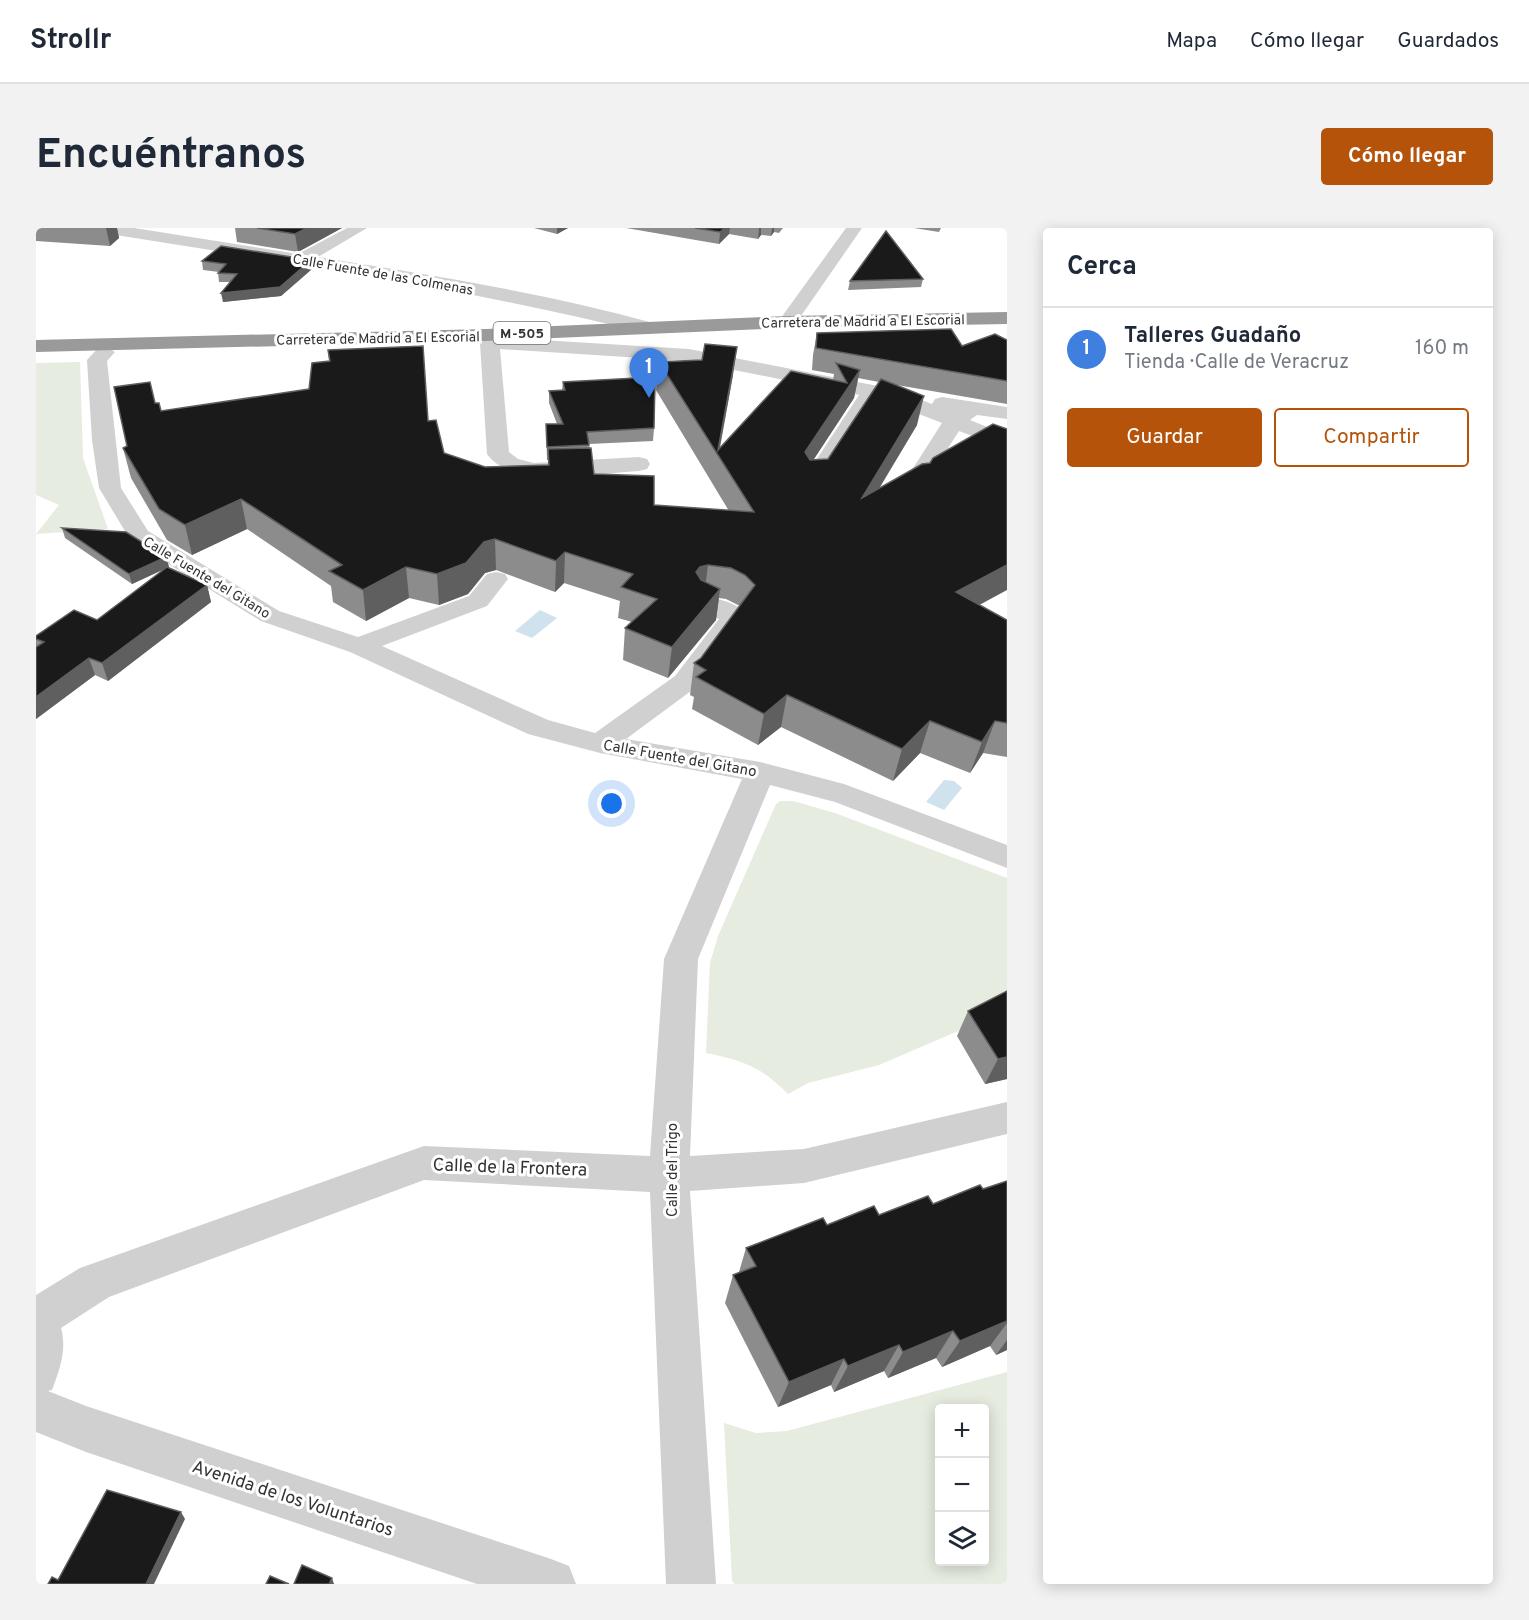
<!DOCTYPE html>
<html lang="es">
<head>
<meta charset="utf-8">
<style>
	:root { --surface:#fff; --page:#f2f2f3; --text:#1f2937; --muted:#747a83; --line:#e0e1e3; --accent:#b45309 }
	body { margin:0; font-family:Overpass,sans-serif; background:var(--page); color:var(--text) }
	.controls { position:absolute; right:18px; bottom:18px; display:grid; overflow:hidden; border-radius:6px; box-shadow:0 3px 15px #0003 }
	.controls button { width:54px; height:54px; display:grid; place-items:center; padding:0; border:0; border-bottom:2px solid var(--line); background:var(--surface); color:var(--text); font:30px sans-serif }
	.you { position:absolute; left:576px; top:576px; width:21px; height:21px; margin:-15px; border:4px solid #fff; border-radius:50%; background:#1a73e8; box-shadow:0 0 0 9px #1a73e833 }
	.badge { display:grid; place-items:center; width:39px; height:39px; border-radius:50%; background:var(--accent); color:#fff; font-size:20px; font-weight:700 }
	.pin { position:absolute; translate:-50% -50px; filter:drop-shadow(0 2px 3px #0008) }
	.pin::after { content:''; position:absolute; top:32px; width:21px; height:18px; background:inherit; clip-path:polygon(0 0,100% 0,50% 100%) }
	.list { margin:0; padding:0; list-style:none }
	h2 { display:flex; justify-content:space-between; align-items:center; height:78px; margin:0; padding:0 24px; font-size:26px }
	h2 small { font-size:20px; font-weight:400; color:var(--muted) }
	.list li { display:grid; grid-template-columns:39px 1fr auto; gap:18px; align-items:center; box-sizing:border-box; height:84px; padding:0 24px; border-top:2px solid var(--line) }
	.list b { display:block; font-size:22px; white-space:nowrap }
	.list p { margin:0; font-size:20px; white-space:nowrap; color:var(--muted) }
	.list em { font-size:20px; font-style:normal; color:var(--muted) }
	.actions { display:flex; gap:12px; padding:18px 24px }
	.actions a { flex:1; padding:14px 0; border:2px solid var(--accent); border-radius:6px; text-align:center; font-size:21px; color:var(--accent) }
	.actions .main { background:var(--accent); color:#fff }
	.icon { flex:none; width:33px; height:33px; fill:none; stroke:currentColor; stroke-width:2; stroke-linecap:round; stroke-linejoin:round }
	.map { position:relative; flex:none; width:971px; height:1356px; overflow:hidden; border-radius:6px }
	header { display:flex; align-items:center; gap:36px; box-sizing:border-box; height:84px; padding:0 30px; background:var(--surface); border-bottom:2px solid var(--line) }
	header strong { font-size:28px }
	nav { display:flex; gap:33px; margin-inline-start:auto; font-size:21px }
	.intro { display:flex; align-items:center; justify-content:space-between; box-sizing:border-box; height:144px; padding:0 36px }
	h1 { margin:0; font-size:42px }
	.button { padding:15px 27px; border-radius:6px; background:var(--accent); color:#fff; font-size:21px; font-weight:700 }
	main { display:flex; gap:36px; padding:0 36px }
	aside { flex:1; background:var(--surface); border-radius:6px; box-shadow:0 3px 15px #0003 }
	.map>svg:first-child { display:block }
	.green { fill:#e6ecdf; fill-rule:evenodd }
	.water { fill:#cfe2ee }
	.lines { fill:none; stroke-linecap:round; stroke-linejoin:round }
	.street { fill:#d0d0d0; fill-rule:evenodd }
	.highway { fill:#9a9a9a; fill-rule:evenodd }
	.wall { fill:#8c8c8c; fill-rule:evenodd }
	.shaded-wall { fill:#5f5f5f }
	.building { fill:#1a1a1a; stroke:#5f5f5f; stroke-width:1.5 }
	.labels { text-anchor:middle; stroke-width:6; stroke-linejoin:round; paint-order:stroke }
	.far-street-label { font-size:14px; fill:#333; stroke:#fff }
	.shield { fill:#fff; stroke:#707070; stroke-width:1.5 }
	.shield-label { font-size:14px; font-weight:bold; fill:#333 }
	.street-label { font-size:15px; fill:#333; stroke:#fff }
	.near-street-label { font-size:18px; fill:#333; stroke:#fff }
</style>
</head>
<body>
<header>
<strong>Strollr</strong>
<nav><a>Mapa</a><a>Cómo llegar</a><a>Guardados</a></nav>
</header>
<div class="intro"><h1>Encuéntranos</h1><a class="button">Cómo llegar</a></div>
<main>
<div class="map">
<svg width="971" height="1356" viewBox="0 0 971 1356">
	<rect width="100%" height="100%" fill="#fff"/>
	<g class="green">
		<polygon points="44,134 47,230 72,301 0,306 23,277 0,267 0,135"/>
		<path d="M 744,573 L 757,573 L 799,585 L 971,650 L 971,782 L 843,837 L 772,855 L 752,866 C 726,839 706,832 670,825 L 674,735 L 682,708 L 740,576 Z"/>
		<path d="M 971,1144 L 971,1356 L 699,1356 L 696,1353 L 688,1195 L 720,1205 L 751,1203 ZM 904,1180 L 948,1180 L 948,1334 L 904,1334 Z"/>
	</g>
	<g class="water">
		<polygon points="504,382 521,390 496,410 479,403"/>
		<polygon points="908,552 918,553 926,560 908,582 890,574"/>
	</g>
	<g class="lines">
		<g class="street">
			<path d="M 59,0 L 98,0 L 262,26 L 311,0 L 331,0 L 282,29 C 395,47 510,65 621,96 L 623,100 L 614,106 C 434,61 250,34 67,5 Z"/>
			<polygon points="810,0 826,0 758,98 744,98 742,94"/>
			<path d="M 454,109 L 653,121 L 857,161 L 896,176 L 899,171 L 906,169 L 971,179 L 971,191 L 941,187 L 934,192 L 971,207 L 971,221 L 923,203 L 884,264 L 868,264 L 865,259 L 906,195 L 842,170 L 784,260 L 768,260 L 765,255 L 823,167 L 653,133 L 464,121 L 473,224 L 482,231 L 498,235 L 603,229 L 611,231 L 614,236 L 611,241 L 603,243 C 564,245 476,262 451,226 L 444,115 Z"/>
			<path d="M 69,118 L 79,124 L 71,133 L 85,260 L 112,303 L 243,383 L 322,409 L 433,368 L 451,346 L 460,344 L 469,346 L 472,351 L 451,378 L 346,418 L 512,492 L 559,505 L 639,448 L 683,391 L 662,381 L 658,376 L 662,371 C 677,367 703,375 712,388 L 659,460 L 590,511 L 724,534 L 808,556 L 971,617 L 971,640 L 799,574 L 734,557 L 662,731 L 654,928 L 768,921 L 971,874 L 971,906 L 768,955 L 654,963 L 680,1356 L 630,1356 L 614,964 L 388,952 L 73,1069 L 25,1100 C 31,1121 24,1141 16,1162 L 12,1163 L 50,1178 L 515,1331 L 533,1338 L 540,1356 L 441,1356 L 50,1224 L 0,1204 L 0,1067 L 44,1040 L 388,918 L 614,928 L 628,731 L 706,551 L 564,525 L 492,506 L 314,424 L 225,393 L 95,313 L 63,260 L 56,212 L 51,132 L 62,120 Z"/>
		</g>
		<polygon class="highway" points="971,84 971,96 751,100 450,113 0,124 0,112 450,101 751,88"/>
	</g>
	<g class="wall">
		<polygon points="0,0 81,0 83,10 74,18 0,13"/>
		<polygon points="199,0 306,0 262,24 201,14"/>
		<polygon points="498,0 532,0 521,6"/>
		<polygon points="590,0 747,0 743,5 738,4 735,8 725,7 722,11 693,6 683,16"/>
		<polygon points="878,0 905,0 903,4"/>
		<polygon points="275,32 276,41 245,68 187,74 194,54 183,54 182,45 183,44 167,42 166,33"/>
		<polygon points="887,51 885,59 812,62 814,53"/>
		<path d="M 781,105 L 926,118 L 971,112 L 971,176 L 861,157 L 881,197 L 843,261 L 943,377 L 971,392 L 971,529 L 947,525 L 934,545 L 884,525 L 857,553 L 745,499 L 722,517 L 656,481 L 658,469 L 654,467 L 658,435 L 665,430 L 704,378 L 690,371 L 683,370 L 680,392 L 632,450 L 587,432 L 589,400 L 596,394 L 582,390 L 584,373 L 528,355 L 519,364 L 460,342 L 449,345 L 432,366 L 403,377 L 373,370 L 330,393 L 297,374 L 295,358 L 211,301 L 156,327 L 131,312 L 95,250 L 87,220 L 91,218 L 119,175 L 125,183 L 273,161 L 293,133 L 292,122 L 392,193 L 408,225 L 449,239 L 512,238 L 512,232 L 511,232 L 510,196 L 521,196 L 513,175 L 513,163 L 526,162 L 527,154 L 618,200 L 617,213 L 553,216 L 558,246 L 618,277 L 693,283 L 620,162 L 623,134 L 697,147 L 684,220 L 797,152 L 798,146 L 776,142 L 777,127 ZM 822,150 L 843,154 L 792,231 L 777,232 L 818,170 Z"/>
		<polygon points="26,300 130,329 133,339 131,339 171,357 175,374 72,453 59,447 0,491 0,408 61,392 130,340 96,356 29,310"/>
		<polygon points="971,763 971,851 949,856 921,808 932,783"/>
		<polygon points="971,953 971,1122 960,1127 954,1118 906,1139 900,1130 852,1150 848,1143 798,1164 795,1157 742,1179 689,1075 697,1047 703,1044 710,1020 791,997 897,976 947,961"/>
	</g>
	<g class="shaded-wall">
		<polygon points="70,0 81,0 83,10 74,18"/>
		<polygon points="271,0 306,0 262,24 259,6"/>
		<polygon points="521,0 532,0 521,6"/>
		<polygon points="689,0 694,0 693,6 683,16 684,4"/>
		<polygon points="723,0 725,0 725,7 722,11"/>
		<polygon points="736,0 738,0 738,4 735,8"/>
		<polygon points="275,32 276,41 245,68 187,74 185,65"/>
		<polygon points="701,119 697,147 682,228 681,227"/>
		<polygon points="824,142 818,170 763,254 769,224"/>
		<polygon points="888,168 881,197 819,300 826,270"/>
		<polygon points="205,271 211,301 156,327 149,297"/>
		<polygon points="459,311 460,342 449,345 432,366 403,377 401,346 448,314"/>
		<polygon points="529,324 528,355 519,364 520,333"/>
		<polygon points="130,329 133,339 96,356 93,346"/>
		<polygon points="672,337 668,368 660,344 664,339"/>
		<polygon points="971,337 971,362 910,395 920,364"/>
		<polygon points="370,339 373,370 330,393 327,362"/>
		<polygon points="171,357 175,374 72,453 66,435"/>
		<polygon points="684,361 680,392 632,450 636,419"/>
		<polygon points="53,430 59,447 0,491 0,469"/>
		<polygon points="751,467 745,499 722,517 728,486"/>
		<polygon points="894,493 884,525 857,553 866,521"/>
		<polygon points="959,493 947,525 934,545 946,514"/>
		<polygon points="971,829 971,851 949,856 962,831"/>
		<polygon points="971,1093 971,1095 954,1118 906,1139 924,1113"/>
		<polygon points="917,1103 900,1130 852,1150 867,1124"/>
		<polygon points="971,1112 971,1122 960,1127"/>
		<polygon points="863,1117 848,1143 798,1164 812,1138"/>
		<polygon points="808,1131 795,1157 742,1179 753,1154"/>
		<polygon points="145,1284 149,1291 118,1356 110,1356"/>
		<polygon points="296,1350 298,1356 293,1356"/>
	</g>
	<g class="building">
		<polygon points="221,0 271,0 259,6"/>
		<polygon points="659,0 689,0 684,4"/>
		<polygon points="850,3 887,51 814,53"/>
		<polygon points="185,18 275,32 244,59 185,65 201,46 182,45 190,36 166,33"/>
		<polygon points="915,101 926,118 959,106 971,112 971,153 780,120 781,105"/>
		<polygon points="669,116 701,119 682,222 755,143 811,155 800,135 824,142 769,224 774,232 792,231 845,151 888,168 826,270 886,236 894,235 897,230 957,196 971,201 971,337 920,364 971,392 971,495 959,493 946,514 894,493 866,521 751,467 728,486 660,449 670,442 658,435 665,430 719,357 709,347 695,340 672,337 664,339 660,344 665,352 684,361 636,419 589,400 621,371 585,359 597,346 529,324 520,333 459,311 448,314 430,335 401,346 370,339 327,362 293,343 306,337 205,271 149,297 123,281 87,220 91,218 78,159 114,154 119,175 123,175 125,183 273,161 276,135 294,133 292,122 387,118 392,193 400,192 408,225 449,239 513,237 512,221 555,220 558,246 618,248 618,277 718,284 623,134 666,132"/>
		<polygon points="619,149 618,200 551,204 553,217 511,219 510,196 527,196 513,163 529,162 527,154"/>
		<polygon points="26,300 90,304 130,329 93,346"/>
		<polygon points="131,339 171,357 66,435 53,430 0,469 0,419 8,414 0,411 0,408 38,382 61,392"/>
		<polygon points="971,763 971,829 962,831 932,783"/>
		<polygon points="971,953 971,1093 924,1113 917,1103 867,1124 863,1117 812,1138 808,1131 753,1154 697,1047 720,1038 710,1020 787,990 791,997 838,978 843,987 892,968 897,976 944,957 947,961"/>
		<polygon points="71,1262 145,1284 110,1356 12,1356 16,1349 22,1352"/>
		<polygon points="266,1337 296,1350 293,1356 258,1356"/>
		<polygon points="234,1348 253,1356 230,1356"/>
	</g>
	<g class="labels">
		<g class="far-street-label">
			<text transform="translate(347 46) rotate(10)" y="5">Calle Fuente de las Colmenas</text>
			<text transform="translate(827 93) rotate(-1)" y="5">Carretera de Madrid a El Escorial</text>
			<text transform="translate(342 110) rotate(-1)" y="5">Carretera de Madrid a El Escorial</text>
			<text transform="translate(171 349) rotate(31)" y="5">Calle Fuente del Gitano</text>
		</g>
		<rect class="shield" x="457.5" y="94" width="57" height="22" rx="4.5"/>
		<g class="shield-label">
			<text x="486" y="110">M-505</text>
		</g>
		<g class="street-label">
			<text transform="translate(644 530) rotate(10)" y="5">Calle Fuente del Gitano</text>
			<text transform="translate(636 942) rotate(-90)" y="5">Calle del Trigo</text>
		</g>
		<g class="near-street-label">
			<text transform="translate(474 939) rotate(2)" y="6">Calle de la Frontera</text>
			<text transform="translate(257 1270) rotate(18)" y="6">Avenida de los Voluntarios</text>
		</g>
	</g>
</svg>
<div class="controls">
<button>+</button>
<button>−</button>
<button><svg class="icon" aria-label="layers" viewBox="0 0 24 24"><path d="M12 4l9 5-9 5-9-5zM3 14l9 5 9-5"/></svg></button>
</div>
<div class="you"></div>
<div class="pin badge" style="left:613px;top:170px;background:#3f7fe0">1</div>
</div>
<aside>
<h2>Cerca<small></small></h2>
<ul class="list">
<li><span class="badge" style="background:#3f7fe0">1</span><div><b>Talleres Guadaño</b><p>Tienda · Calle de Veracruz</p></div><em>160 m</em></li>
</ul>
<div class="actions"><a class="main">Guardar</a><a>Compartir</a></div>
</aside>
</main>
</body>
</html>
